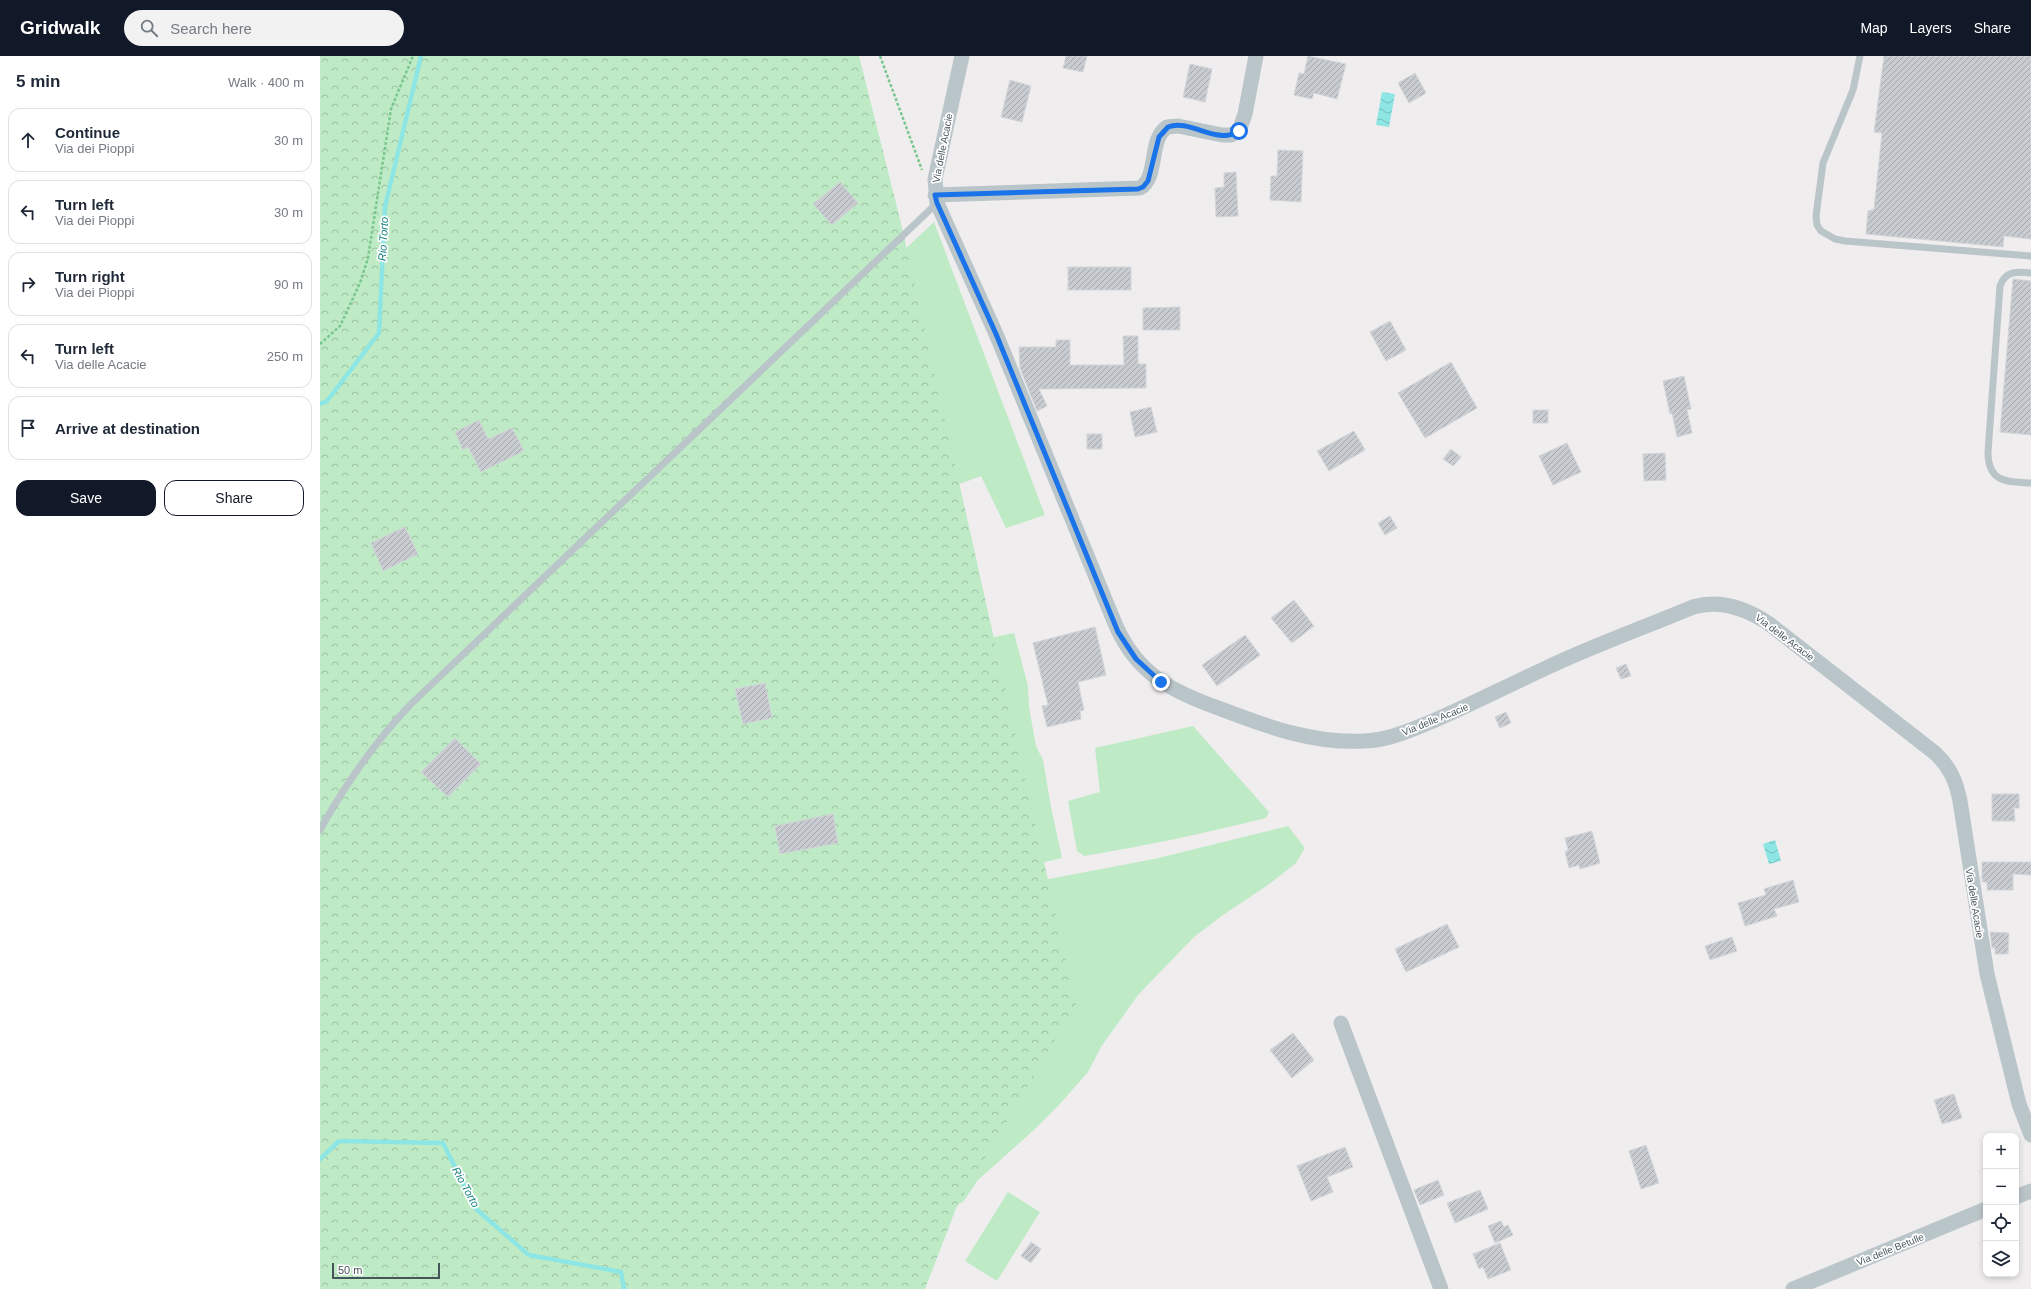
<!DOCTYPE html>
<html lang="en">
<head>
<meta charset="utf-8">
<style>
	:root { --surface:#fff; --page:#f2f2f3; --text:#1f2937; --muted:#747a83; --line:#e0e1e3; --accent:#111827 }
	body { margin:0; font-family:Arial,sans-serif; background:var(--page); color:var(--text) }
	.controls { position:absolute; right:12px; bottom:12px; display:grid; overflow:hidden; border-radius:8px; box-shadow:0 2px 6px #0003 }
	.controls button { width:36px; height:36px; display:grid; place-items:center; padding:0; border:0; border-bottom:1px solid var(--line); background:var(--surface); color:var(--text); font:20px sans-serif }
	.scale { position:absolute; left:12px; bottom:10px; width:108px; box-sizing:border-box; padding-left:4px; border:2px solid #47555a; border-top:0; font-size:11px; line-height:14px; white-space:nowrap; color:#47555a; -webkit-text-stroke:3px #fff; paint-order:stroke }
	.stop { position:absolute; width:12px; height:12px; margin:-9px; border:3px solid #1a73e8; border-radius:50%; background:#fff }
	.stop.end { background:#1a73e8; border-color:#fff; box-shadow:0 1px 4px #0008 }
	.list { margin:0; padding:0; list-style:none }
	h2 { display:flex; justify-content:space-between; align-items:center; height:52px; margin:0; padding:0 16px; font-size:17px }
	h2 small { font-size:13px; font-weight:400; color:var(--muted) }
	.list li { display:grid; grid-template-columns:26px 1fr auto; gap:12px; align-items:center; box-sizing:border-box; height:64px; margin:0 8px 8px; padding:0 8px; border:1px solid var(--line); border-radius:12px }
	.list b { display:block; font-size:15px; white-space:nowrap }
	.list p { margin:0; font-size:13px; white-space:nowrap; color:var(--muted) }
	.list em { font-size:13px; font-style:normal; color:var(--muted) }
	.actions { display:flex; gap:8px; padding:12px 16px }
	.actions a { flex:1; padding:9px 0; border:1px solid var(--accent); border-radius:12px; text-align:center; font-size:14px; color:var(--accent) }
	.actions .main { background:var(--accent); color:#fff }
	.icon { flex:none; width:22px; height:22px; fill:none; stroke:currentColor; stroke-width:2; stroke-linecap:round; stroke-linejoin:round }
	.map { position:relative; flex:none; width:1711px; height:1233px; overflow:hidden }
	header { display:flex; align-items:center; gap:24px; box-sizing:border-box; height:56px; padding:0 20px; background:var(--accent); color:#fff }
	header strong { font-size:19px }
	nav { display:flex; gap:22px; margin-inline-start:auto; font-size:14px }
	.search { width:280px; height:36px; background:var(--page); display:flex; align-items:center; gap:10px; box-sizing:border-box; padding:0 14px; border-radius:22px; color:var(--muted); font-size:15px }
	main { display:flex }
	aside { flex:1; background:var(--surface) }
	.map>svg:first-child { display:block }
	.grass { fill:#beebc5 }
	.park { fill:url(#park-crowns) }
	.water { fill:url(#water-waves) }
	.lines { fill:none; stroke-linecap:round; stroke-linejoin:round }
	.stream { stroke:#8ee6e4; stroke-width:4.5 }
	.building { fill:url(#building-hatch); stroke:#d2d5d9 }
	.path { stroke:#79c78e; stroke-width:2.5; stroke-dasharray:3 2; stroke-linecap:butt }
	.service { stroke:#bac5ca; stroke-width:7 }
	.minor { stroke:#bac5ca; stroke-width:15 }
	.route { stroke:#1a73e8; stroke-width:5 }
	.labels { text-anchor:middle; stroke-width:3.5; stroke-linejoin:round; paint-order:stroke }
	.street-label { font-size:10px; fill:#47555a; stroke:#fff }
	.water-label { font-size:11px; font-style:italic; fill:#14827f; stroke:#fff }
</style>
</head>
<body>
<header>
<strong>Gridwalk</strong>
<div class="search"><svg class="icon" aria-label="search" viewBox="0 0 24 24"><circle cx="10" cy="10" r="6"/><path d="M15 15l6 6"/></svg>Search here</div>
<nav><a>Map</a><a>Layers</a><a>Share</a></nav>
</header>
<main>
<aside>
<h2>5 min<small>Walk · 400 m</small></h2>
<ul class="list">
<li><svg class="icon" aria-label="ahead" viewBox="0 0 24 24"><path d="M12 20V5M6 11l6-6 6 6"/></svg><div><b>Continue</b><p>Via dei Pioppi</p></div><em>30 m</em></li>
<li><svg class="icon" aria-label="left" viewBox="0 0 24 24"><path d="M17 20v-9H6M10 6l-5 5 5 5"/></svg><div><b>Turn left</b><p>Via dei Pioppi</p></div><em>30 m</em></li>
<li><svg class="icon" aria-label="right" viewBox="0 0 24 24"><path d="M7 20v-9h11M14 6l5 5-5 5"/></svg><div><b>Turn right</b><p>Via dei Pioppi</p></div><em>90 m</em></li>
<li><svg class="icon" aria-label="left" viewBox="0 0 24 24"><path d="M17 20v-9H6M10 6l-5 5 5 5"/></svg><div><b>Turn left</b><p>Via delle Acacie</p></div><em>250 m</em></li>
<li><svg class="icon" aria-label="arrive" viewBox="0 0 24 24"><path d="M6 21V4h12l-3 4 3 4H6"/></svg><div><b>Arrive at destination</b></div></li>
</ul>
<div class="actions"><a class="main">Save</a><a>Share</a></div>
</aside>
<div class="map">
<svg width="1711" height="1233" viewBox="0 0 1711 1233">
	<defs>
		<pattern id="park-crowns" width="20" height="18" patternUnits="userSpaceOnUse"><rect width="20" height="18" fill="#beebc5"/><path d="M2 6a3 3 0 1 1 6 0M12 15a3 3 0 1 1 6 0" fill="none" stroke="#9cc1a3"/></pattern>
		<pattern id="water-waves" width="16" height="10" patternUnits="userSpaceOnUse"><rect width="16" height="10" fill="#8ee6e4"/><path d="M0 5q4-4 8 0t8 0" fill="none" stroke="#76bdbc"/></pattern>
		<pattern id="building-hatch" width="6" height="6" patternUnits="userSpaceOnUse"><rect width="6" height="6" fill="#c8ccd0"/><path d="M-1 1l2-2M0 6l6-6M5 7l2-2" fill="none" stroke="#a4a8ac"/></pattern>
	</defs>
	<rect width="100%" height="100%" fill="#f0edee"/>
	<g class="grass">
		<polygon points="614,166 725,459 686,472 661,420 621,435 518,256"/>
		<polygon points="694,577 708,630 709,651 716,690 723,704 731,751 742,802 708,810 682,832 834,803 968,770 985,792 976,807 948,829 903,859 874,881 818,939 781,991 768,1016 738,1050 716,1072 658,1124 643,1146 628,1153 635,589"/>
		<path d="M 873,670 L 949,756 L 946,762 C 886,777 825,790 764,800 L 757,795 L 748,745 L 780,736 L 775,692 Z"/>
		<polygon points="688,1136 720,1156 677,1225 645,1205"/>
	</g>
	<polygon class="park" points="0,0 539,0 581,167 756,949 637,1150 605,1233 0,1233"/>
	<g class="water">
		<polygon points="1062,36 1075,38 1069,71 1056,69"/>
		<polygon points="1455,784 1461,805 1449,808 1443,788"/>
	</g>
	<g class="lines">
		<g class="stream">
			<polyline points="0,348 7,345 59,277 65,151 101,0"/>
			<polyline points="0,1103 19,1085 123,1087 156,1153 209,1199 301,1216 304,1233"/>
		</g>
	</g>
	<g class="building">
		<polygon points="746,0 767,0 763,16 743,12"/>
		<polygon points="988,0 1026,8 1017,43 994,37 992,43 974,39 979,17 984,18"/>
		<polygon points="1564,0 1711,0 1711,183 1684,180 1683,191 1546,178 1548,155 1554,153 1562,77 1554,76"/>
		<polygon points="870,8 892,13 885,46 863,41"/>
		<polygon points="1095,17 1106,37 1089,47 1078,27"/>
		<polygon points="690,24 711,30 702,66 681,61"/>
		<polygon points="958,94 983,95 981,146 950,144 951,120 957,120"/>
		<polygon points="916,116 918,160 896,161 895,132 904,131 904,117"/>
		<polygon points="520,126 538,147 512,169 493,148"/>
		<rect x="748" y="211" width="63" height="23"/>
		<polygon points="1693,223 1711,225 1711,379 1680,376"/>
		<polygon points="860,251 860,274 823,274 823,252"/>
		<polygon points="1070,265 1086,294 1066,305 1050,276"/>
		<polygon points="803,280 818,280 818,308 826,308 826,332 719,333 727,350 717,355 700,312 699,291 736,291 736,284 750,284 750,309 804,309"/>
		<polygon points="1131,306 1157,352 1105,382 1078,337"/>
		<polygon points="1364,320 1371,353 1367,354 1372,377 1357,381 1352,357 1350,358 1343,325"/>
		<polygon points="831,351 837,376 815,381 810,356"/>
		<rect x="1213" y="354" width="15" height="13"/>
		<polygon points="159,364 168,383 192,372 204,395 161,416 148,391 143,394 135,376"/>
		<polygon points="1034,375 1045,394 1009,415 997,395"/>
		<rect x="767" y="378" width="15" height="15"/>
		<polygon points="1247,387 1261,416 1233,429 1219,400"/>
		<polygon points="1131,393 1141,401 1133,410 1123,403"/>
		<polygon points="1345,397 1346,424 1324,425 1323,398"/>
		<polygon points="1070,460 1077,472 1065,479 1058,467"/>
		<polygon points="85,471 98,498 63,515 51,487"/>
		<polygon points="974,544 994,570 972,587 951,562"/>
		<polygon points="775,571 786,619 758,626 764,654 760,655 761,663 727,671 722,650 728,649 713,587"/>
		<polygon points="925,579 940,599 897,630 882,609"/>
		<polygon points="1306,608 1311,620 1301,623 1296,612"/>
		<polygon points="445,627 452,662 423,668 415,633"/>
		<polygon points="1186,656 1191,667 1180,672 1175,661"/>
		<polygon points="135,682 161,708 128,741 101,716"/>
		<polygon points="1672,738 1699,738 1699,752 1694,752 1695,765 1672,765"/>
		<polygon points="513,758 518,787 460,798 455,770"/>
		<polygon points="1272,775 1280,807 1260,813 1259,809 1249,812 1245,796 1248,794 1245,782"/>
		<polygon points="1662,806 1711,806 1711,819 1693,818 1693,834 1667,834 1667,826 1662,826"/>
		<polygon points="1473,824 1479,846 1454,853 1457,860 1425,870 1418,847 1446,839 1444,833"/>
		<polygon points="1127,868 1139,891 1086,916 1075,893"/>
		<polygon points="1670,876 1689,877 1688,898 1675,898 1675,892 1672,892"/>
		<polygon points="1412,881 1417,895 1390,904 1385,890"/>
		<polygon points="973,977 994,1004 972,1022 950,994"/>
		<polygon points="1634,1038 1642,1062 1622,1068 1614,1044"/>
		<polygon points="1326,1089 1339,1127 1321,1133 1309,1095"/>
		<polygon points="1025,1091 1033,1111 1007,1121 1013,1136 991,1145 977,1110"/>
		<polygon points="1118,1124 1124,1139 1100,1149 1094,1134"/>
		<polygon points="1160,1134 1168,1153 1135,1167 1127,1147"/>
		<polygon points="1181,1165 1184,1171 1188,1169 1193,1179 1175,1187 1168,1170"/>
		<polygon points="711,1186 721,1193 711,1207 701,1200"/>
		<polygon points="1180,1187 1191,1214 1168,1223 1163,1211 1159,1213 1153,1198"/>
	</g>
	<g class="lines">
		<g class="path">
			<polyline points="560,0 602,114"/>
			<polyline points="0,288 20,270 40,227 48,202 71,53 93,0"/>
		</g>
		<g class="service">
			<polyline points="1540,0 1533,34 1503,107 1496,160 1497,169 1501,175 1515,183 1525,185 1711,200"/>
			<path d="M 1711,217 C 1697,215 1685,215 1680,230 L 1668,396 C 1668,426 1686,426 1711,427"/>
			<path d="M 0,774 C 25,729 54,687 90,649 L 617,147"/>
		</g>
		<g class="minor">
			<path d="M 642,0 L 615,123 L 617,147 L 676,278 L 796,570 C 818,619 853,636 901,653 C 948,671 994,688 1045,685 C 1069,684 1091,674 1113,665 C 1150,649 1187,630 1224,613 C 1272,590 1323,572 1373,551 C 1400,543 1425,552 1448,567 L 1615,697 C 1630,711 1636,725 1640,745 L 1667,918 L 1699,1048 L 1711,1079"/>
			<path d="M 615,139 L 820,132 C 839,121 828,84 847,71 L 858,70 L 902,79 L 911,79 L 919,75 L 925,58 L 936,0"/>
			<polyline points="1021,967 1121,1233"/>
			<polyline points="1696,1141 1711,1135"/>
			<polyline points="1473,1233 1666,1153"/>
		</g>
	</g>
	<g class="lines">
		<path class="route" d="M 841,626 L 816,603 L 798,576 L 676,278 L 617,147 L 615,139 L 818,133 L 823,131 L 828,125 L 839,81 L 848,71 C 870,62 897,90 919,75"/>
	</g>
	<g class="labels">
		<g class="street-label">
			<text transform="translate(622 92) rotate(-79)" y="4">Via delle Acacie</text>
			<text transform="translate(1465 581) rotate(37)" y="4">Via delle Acacie</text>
			<text transform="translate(1115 663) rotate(-22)" y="4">Via delle Acacie</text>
			<text transform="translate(1655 847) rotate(81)" y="4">Via delle Acacie</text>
			<text transform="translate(1570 1193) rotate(-22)" y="4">Via delle Betulle</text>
		</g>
		<g class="water-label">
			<text transform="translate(63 183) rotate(-87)" y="4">Rio Torto</text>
			<text transform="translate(146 1131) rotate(61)" y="4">Rio Torto</text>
		</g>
	</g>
</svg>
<div class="controls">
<button>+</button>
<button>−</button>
<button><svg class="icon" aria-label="locate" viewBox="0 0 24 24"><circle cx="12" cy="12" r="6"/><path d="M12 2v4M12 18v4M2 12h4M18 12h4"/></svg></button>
<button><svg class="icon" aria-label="layers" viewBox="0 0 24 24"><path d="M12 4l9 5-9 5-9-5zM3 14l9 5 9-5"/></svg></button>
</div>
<div class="scale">50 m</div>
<div class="stop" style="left:919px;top:75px"></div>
<div class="stop end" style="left:841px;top:626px"></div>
</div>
</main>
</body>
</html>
